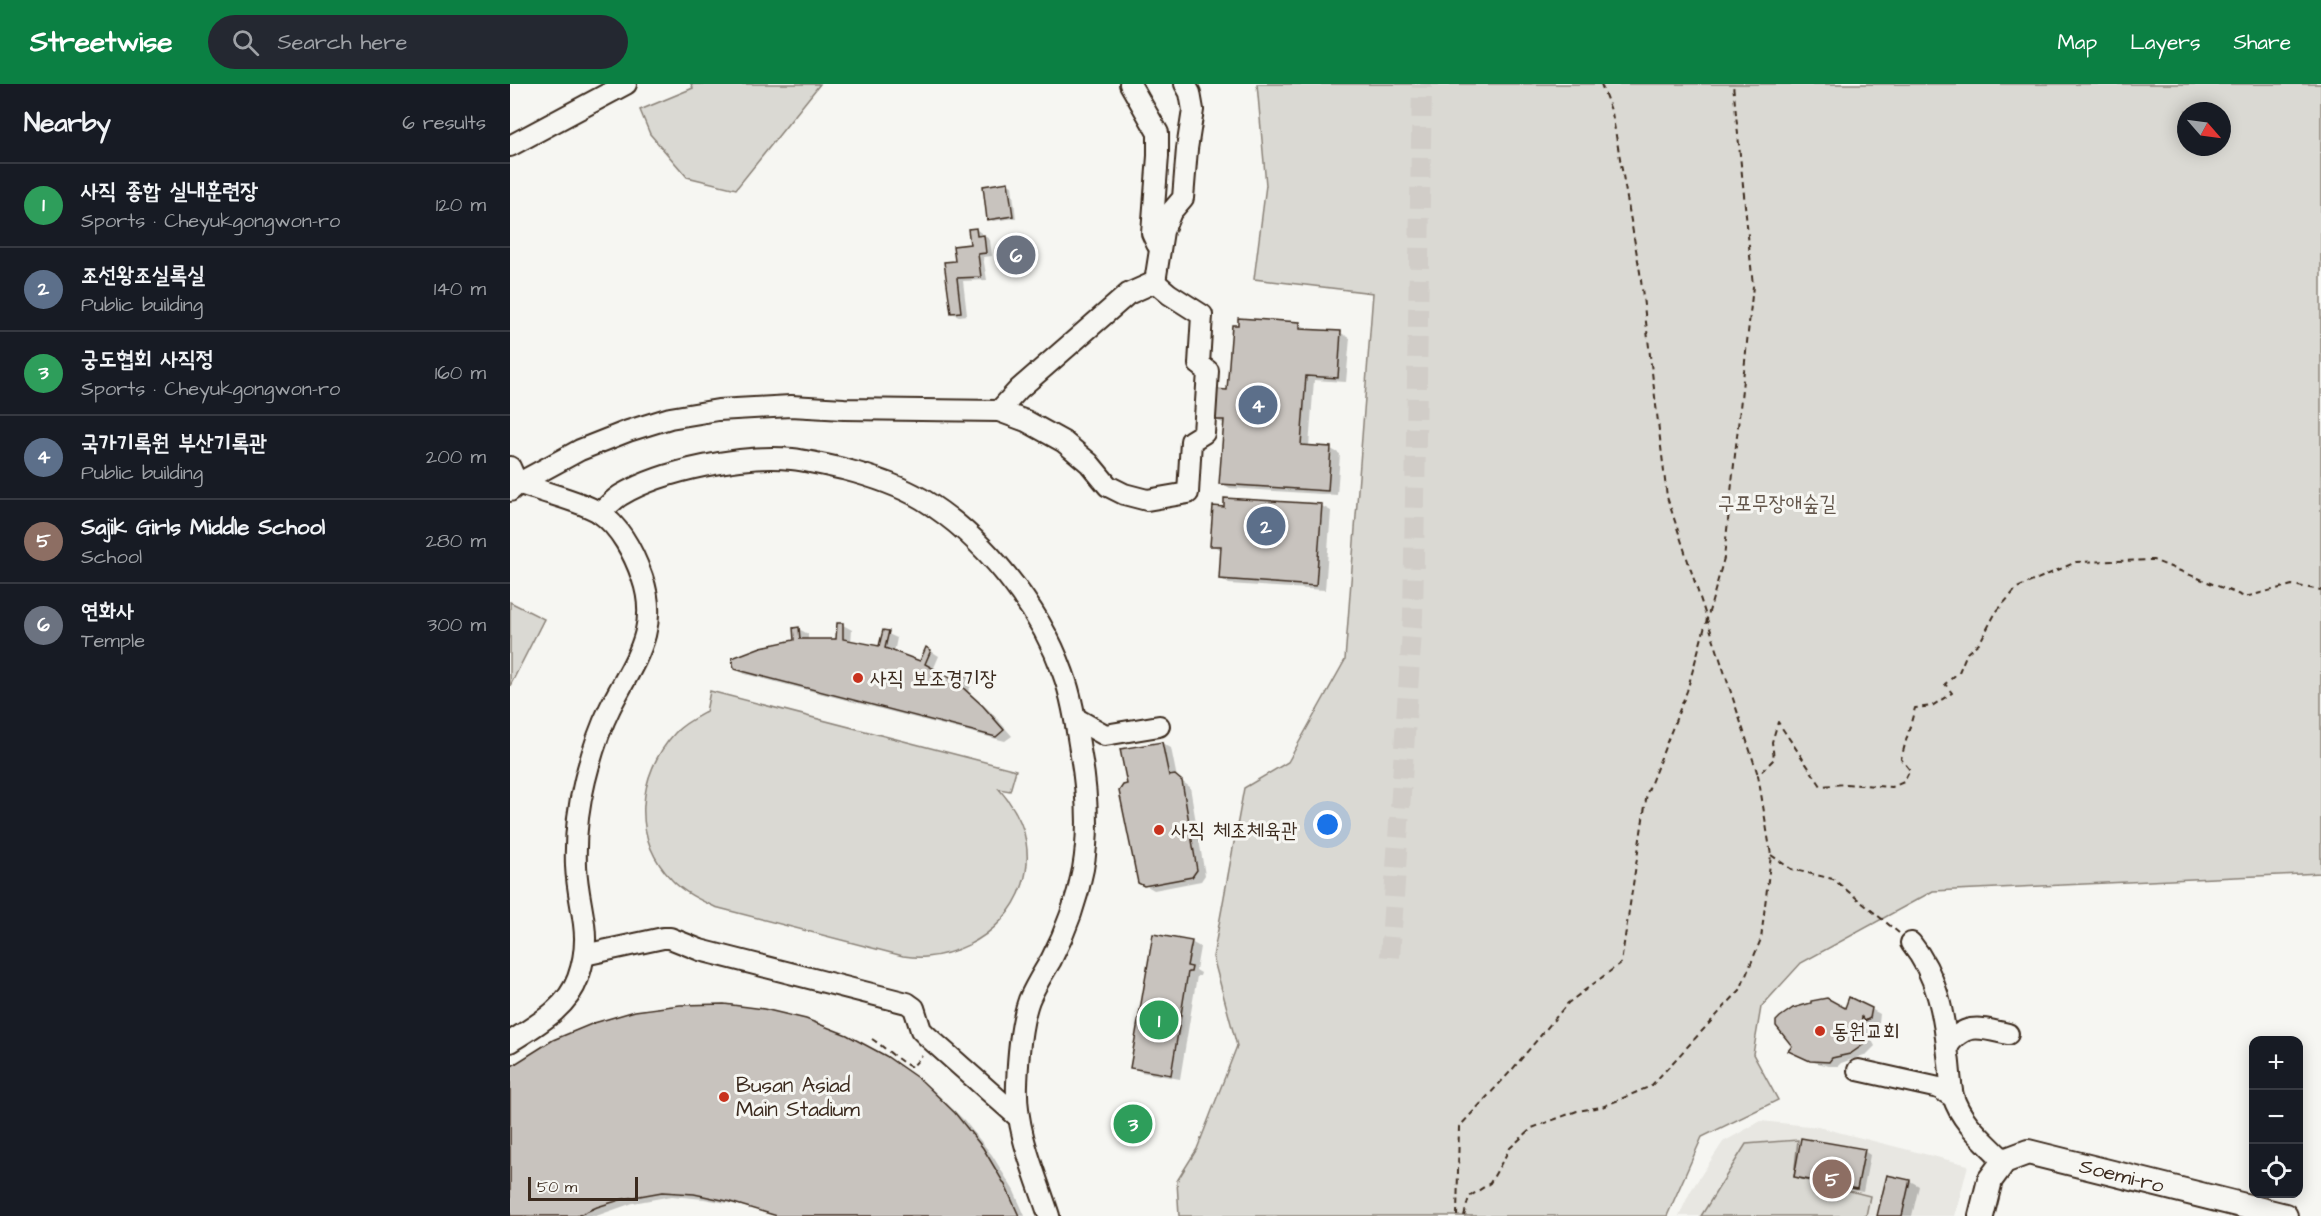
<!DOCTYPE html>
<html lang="en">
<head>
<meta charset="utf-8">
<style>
	:root { --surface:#171b24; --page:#242831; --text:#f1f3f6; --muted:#9ea1a6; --line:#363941; --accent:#0b8043 }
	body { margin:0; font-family:"Architects Daughter","Poor Story",sans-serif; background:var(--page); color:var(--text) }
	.controls { position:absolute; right:18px; bottom:18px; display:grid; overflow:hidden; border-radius:12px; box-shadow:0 3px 15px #0003 }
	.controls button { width:54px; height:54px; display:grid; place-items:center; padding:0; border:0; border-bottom:2px solid var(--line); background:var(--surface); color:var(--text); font:30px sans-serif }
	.compass { position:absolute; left:1667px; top:18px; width:54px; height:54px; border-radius:50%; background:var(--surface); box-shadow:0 3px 15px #0003; rotate:118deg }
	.scale { position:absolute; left:18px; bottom:15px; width:110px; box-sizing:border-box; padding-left:6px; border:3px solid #3b2a1e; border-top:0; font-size:16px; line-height:21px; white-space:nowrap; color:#3b2a1e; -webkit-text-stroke:4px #f6f6f2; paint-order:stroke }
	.you { position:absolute; left:818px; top:741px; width:21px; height:21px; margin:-15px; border:4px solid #fff; border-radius:50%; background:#1a73e8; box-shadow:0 0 0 9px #1a73e833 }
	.badge { display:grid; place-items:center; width:39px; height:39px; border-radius:50%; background:var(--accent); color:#fff; font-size:20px; font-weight:700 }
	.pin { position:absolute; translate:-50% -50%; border:3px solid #fff; box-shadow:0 2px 6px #0006 }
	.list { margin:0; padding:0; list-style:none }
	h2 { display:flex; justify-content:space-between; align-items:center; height:78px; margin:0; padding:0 24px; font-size:26px }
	h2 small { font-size:20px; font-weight:400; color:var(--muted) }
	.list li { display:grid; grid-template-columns:39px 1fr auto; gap:18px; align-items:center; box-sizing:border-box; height:84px; padding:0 24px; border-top:2px solid var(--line) }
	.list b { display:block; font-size:22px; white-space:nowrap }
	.list p { margin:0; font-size:20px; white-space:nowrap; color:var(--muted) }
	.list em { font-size:20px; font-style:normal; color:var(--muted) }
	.icon { flex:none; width:33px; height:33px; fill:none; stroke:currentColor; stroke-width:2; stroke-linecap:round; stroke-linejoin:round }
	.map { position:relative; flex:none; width:1811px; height:1132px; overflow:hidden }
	header { display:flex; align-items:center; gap:36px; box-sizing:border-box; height:84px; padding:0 30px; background:var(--accent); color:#fff }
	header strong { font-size:28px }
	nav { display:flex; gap:33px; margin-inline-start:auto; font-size:21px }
	.search { width:420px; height:54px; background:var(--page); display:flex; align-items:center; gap:15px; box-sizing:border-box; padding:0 21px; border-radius:33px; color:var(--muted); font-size:22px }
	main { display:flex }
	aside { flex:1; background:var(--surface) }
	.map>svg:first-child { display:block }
	.built { fill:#e8e7e2 }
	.green { fill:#dad9d3; stroke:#8a8278; stroke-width:1.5; fill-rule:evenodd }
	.shadow { fill:#0003 }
	.building { fill:#c8c3be; stroke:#3b2a1e; stroke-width:1.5 }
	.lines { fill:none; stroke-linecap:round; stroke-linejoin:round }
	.minor-tunnel { stroke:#d1cdc8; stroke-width:20; stroke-dasharray:20 10; stroke-linecap:butt }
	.minor-casing { stroke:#3b2a1e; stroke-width:24 }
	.major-casing { stroke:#3b2a1e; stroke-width:28 }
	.path { stroke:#3b2a1e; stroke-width:2; stroke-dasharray:6 4.5; stroke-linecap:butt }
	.minor { stroke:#f6f6f2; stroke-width:20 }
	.major { stroke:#f6f6f2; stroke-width:24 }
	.poi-dot { fill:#c8321e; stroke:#f6f6f2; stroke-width:2 }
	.labels { text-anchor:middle; stroke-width:6; stroke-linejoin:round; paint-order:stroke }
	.park-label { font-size:21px; fill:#63564b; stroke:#f6f6f2 }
	.poi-label { font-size:21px; fill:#3b2a1e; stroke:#f6f6f2; text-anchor:start }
	.street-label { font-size:21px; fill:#3b2a1e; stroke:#f6f6f2 }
</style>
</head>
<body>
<header>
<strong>Streetwise</strong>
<div class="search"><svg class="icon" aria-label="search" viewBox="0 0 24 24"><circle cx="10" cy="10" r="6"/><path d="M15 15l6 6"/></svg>Search here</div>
<nav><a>Map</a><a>Layers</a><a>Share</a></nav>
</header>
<main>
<aside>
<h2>Nearby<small>6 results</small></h2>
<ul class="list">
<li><span class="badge" style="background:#2e9e5b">1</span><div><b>사직 종합 실내훈련장</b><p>Sports · Cheyukgongwon-ro</p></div><em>120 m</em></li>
<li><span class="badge" style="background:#5c6f8a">2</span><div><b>조선왕조실록실</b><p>Public building</p></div><em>140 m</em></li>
<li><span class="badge" style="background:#2e9e5b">3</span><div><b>궁도협회 사직정</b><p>Sports · Cheyukgongwon-ro</p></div><em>160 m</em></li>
<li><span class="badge" style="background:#5c6f8a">4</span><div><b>국가기록원 부산기록관</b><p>Public building</p></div><em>200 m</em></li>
<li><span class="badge" style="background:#8d6e63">5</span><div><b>Sajik Girls Middle School</b><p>School</p></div><em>280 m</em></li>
<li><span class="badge" style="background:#6b7280">6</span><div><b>연화사</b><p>Temple</p></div><em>300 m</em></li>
</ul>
</aside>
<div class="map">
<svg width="1811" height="1132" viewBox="0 0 1811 1132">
	<rect width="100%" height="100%" fill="#f6f6f2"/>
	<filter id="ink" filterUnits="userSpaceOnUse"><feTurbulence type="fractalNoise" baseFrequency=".0167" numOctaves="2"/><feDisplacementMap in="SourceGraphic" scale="12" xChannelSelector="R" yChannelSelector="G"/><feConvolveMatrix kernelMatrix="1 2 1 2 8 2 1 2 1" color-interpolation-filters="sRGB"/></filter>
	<g filter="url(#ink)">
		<polygon class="built" points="1251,1037 1308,1043 1458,1081 1445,1132 1169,1132 1180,1108 1213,1058"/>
		<g class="green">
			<polygon points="181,0 310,0 226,105 177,93 140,50 130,26 183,4"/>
			<path d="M 747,0 L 1811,0 L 1811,789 L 1423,807 L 1291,879 L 1251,923 L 1243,970 L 1268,1016 L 1192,1053 L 1157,1132 L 669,1132 L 667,1097 L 687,1065 L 727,962 L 703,873 L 734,704 L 778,678 L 835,576 L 863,209 L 744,195 L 756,101 ZM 1676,27 L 1712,27 L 1712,63 L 1676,63 Z"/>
			<polygon points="0,518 34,535 0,602"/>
			<path d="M 200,607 L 506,686 L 500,707 L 489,705 C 502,720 513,737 516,758 C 526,818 474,868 416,873 C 408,874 400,873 393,872 L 205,823 C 190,816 173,808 162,796 C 121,754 127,690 165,649 C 173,640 185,634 196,628 Z"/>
			<polygon points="1288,1056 1284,1093 1360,1112 1356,1132 1191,1132 1236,1060"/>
		</g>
		<g class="shadow">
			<polygon points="498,100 502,102 506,134 483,137 479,135"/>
			<polygon points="466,145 480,156 482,172 473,173 477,196 453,197 457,231 449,232 442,229 447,178 462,161"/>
			<polygon points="790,240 798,245 798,247 831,249 840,254 836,298 804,296 799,363 821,365 830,370 827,411 720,404 711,399 715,340 703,335 719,307"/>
			<polygon points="812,422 821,427 815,506 719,500 710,494 712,466 701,461"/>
			<polygon points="333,541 342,546 341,558 370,564 374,548 387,554 384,569 411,579 421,567 429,572 423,586 445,599 452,589 465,596 458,607 482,629 502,652 495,657 235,590 225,585 285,557 289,545 298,550 298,556 328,556"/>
			<polygon points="652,659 661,664 667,694 680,703 695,791 691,797 644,806 630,798 619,701"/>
			<polygon points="681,858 690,863 686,886 691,889 690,892 687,892 670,995 631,988 622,983"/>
			<polygon points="1361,925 1370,930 1369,939 1365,941 1361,938 1359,951 1365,962 1357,970 1331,979 1328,982 1319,982 1296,976 1280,966 1335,926"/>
			<polygon points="386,979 421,1004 454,1036 482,1071 504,1107 515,1132 267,1132 228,1121 194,1115 162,1112 123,1119 86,1132 0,1132 0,985"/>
			<polygon points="1354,1067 1360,1071 1353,1108 1292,1096 1286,1093"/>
			<polygon points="1378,1092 1400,1097 1409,1102 1402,1132 1369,1132"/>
		</g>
		<g class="building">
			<polygon points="498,98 503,132 477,136 473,102"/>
			<polygon points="466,144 467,152 474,151 476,169 468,170 471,193 447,194 451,228 441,229 434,178 445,177 443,162 460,160 458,145"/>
			<polygon points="728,234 790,238 790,245 831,247 828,294 796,292 791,361 821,363 818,407 709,400 714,336 702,336 704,305 717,306 722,241 728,241"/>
			<polygon points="714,414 812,420 806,502 709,495 711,462 700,462 703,422 714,423"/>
			<polygon points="327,539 333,539 333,555 369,562 373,546 379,547 375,564 410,577 416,563 421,566 415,580 445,597 452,587 457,590 450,601 473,622 494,646 486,653 224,585 222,574 251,563 284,556 283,544 289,543 290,555 326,555"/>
			<polygon points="652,658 659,692 665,691 672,697 687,786 682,793 634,802 628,799 609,707 613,701 617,700 610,665"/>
			<polygon points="643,850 682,857 677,882 682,883 681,888 678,888 661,991 620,984"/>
			<polygon points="1339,913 1362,924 1360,934 1355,937 1352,933 1350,945 1356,957 1353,961 1340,970 1322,974 1319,978 1300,977 1278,967 1282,962 1266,942 1266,937 1270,933 1283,924 1301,919 1301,917 1317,914 1335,924"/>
			<polygon points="214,920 254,925 296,935 337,951 376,972 412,997 445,1029 473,1064 495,1101 509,1132 267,1132 217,1117 184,1110 152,1108 113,1115 87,1123 67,1132 0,1132 0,983 43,956 84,939 125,927 170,921"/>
			<polygon points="1291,1054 1355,1065 1347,1105 1284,1093"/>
			<polygon points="1377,1091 1400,1096 1392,1132 1367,1132"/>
		</g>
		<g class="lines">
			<polyline class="minor-tunnel" points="880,873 903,532 912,0"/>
			<g class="minor-casing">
				<g id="minor">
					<polyline points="620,0 648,49 648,72 642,149 647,160"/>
					<polyline points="0,62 116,0"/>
					<polyline points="645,198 653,147 661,128 673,114 677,65 683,26 680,9 675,0"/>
					<path d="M 0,383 C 2,387 5,396 9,399 C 13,402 21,403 26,405 C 43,411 75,419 90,429 C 110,443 124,470 132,493 C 151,546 123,578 100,624 C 89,646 81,672 75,696 C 68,724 65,754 66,782 C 68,826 84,848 68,894 C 57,925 26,941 0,958"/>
					<polyline points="0,407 9,399 70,366 118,347 160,334 208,326 281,322 334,325 489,327 516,337 554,358 579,379 598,402 614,410 637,416 678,409 681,357 694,349 698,287 689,280 692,231 659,210 645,198 618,210 509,305 489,327"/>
					<path d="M 90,429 C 97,423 104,415 111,411 C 153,386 235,370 282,375 C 299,377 316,381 333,385 C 360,392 388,401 412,415 C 473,452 529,522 553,589 C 562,613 566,641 570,666 C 577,705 580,746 573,785 C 567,817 556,847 541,876 C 533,889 525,902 519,916 C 510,941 508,973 507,1000 C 505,1046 525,1089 539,1132"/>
					<polyline points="565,634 595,651 649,642"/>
					<path d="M 1401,859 C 1427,891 1434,930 1438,971 C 1440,984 1440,999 1443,1012 C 1451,1039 1476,1058 1494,1077"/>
					<polyline points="74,871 153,854 160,854 190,866 397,919 404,924 411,946 418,953 507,1032"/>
					<path d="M 1437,963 C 1455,937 1471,944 1498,950"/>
					<polyline points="1348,986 1429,1004 1443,1013"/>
				</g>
			</g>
			<g class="major-casing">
				<g id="major">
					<path id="s1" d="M 1471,1132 L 1480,1096 L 1494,1077 L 1518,1068 L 1775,1132"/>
				</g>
			</g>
			<g class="path">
				<polyline points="1091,0 1102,29 1130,188 1157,413 1248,691"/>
				<polyline points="1261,771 1281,785 1323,795 1389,849"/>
				<path d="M 362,955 C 373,962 393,981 402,983 L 412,972"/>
				<polyline points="947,1132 949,1043 1001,987 1058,919 1111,879 1137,709 1177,607 1214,474 1243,202 1223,0"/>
				<polyline points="954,1132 959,1113 980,1099 1000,1064 1022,1044 1067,1027 1092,1023 1141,1002 1230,906 1251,855 1261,771 1248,691 1264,675 1262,658 1268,638 1311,702 1336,700 1382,703 1394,698 1400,686 1391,675 1405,624 1422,622 1442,609 1435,600 1449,588 1457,569 1470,558 1486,528 1507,504 1566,478 1643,476 1735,513 1782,501 1811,506"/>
			</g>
			<use href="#minor" class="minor"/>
			<use href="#major" class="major"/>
		</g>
	</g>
	<g class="poi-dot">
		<circle cx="348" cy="594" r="6"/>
		<circle cx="649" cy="746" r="6"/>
		<circle cx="1310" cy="947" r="6"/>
		<circle cx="214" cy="1013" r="6"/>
	</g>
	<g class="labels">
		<g class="park-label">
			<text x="1267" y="426">구포무장애숲길</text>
		</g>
		<g class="poi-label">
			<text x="360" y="601">사직 보조경기장</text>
			<text x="661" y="753">사직 체조체육관</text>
			<text x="1322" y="954">동원교회</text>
			<text x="226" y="1008">Busan Asiad<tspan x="226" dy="24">Main Stadium</tspan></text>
		</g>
		<g class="street-label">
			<text dy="7" stroke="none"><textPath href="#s1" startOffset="183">Soemi-ro</textPath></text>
		</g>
	</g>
</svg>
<div class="controls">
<button>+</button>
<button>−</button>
<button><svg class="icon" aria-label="locate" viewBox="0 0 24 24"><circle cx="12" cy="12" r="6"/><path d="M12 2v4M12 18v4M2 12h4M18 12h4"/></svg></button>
</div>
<svg class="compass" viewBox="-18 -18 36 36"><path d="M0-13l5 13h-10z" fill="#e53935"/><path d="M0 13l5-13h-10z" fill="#9ea1a6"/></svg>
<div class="scale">50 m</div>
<div class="you"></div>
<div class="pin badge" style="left:649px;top:936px;background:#2e9e5b">1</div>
<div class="pin badge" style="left:756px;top:442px;background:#5c6f8a">2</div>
<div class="pin badge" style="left:623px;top:1040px;background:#2e9e5b">3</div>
<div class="pin badge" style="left:748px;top:321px;background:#5c6f8a">4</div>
<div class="pin badge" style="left:1322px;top:1095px;background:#8d6e63">5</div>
<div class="pin badge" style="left:506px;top:171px;background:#6b7280">6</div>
</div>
</main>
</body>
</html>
